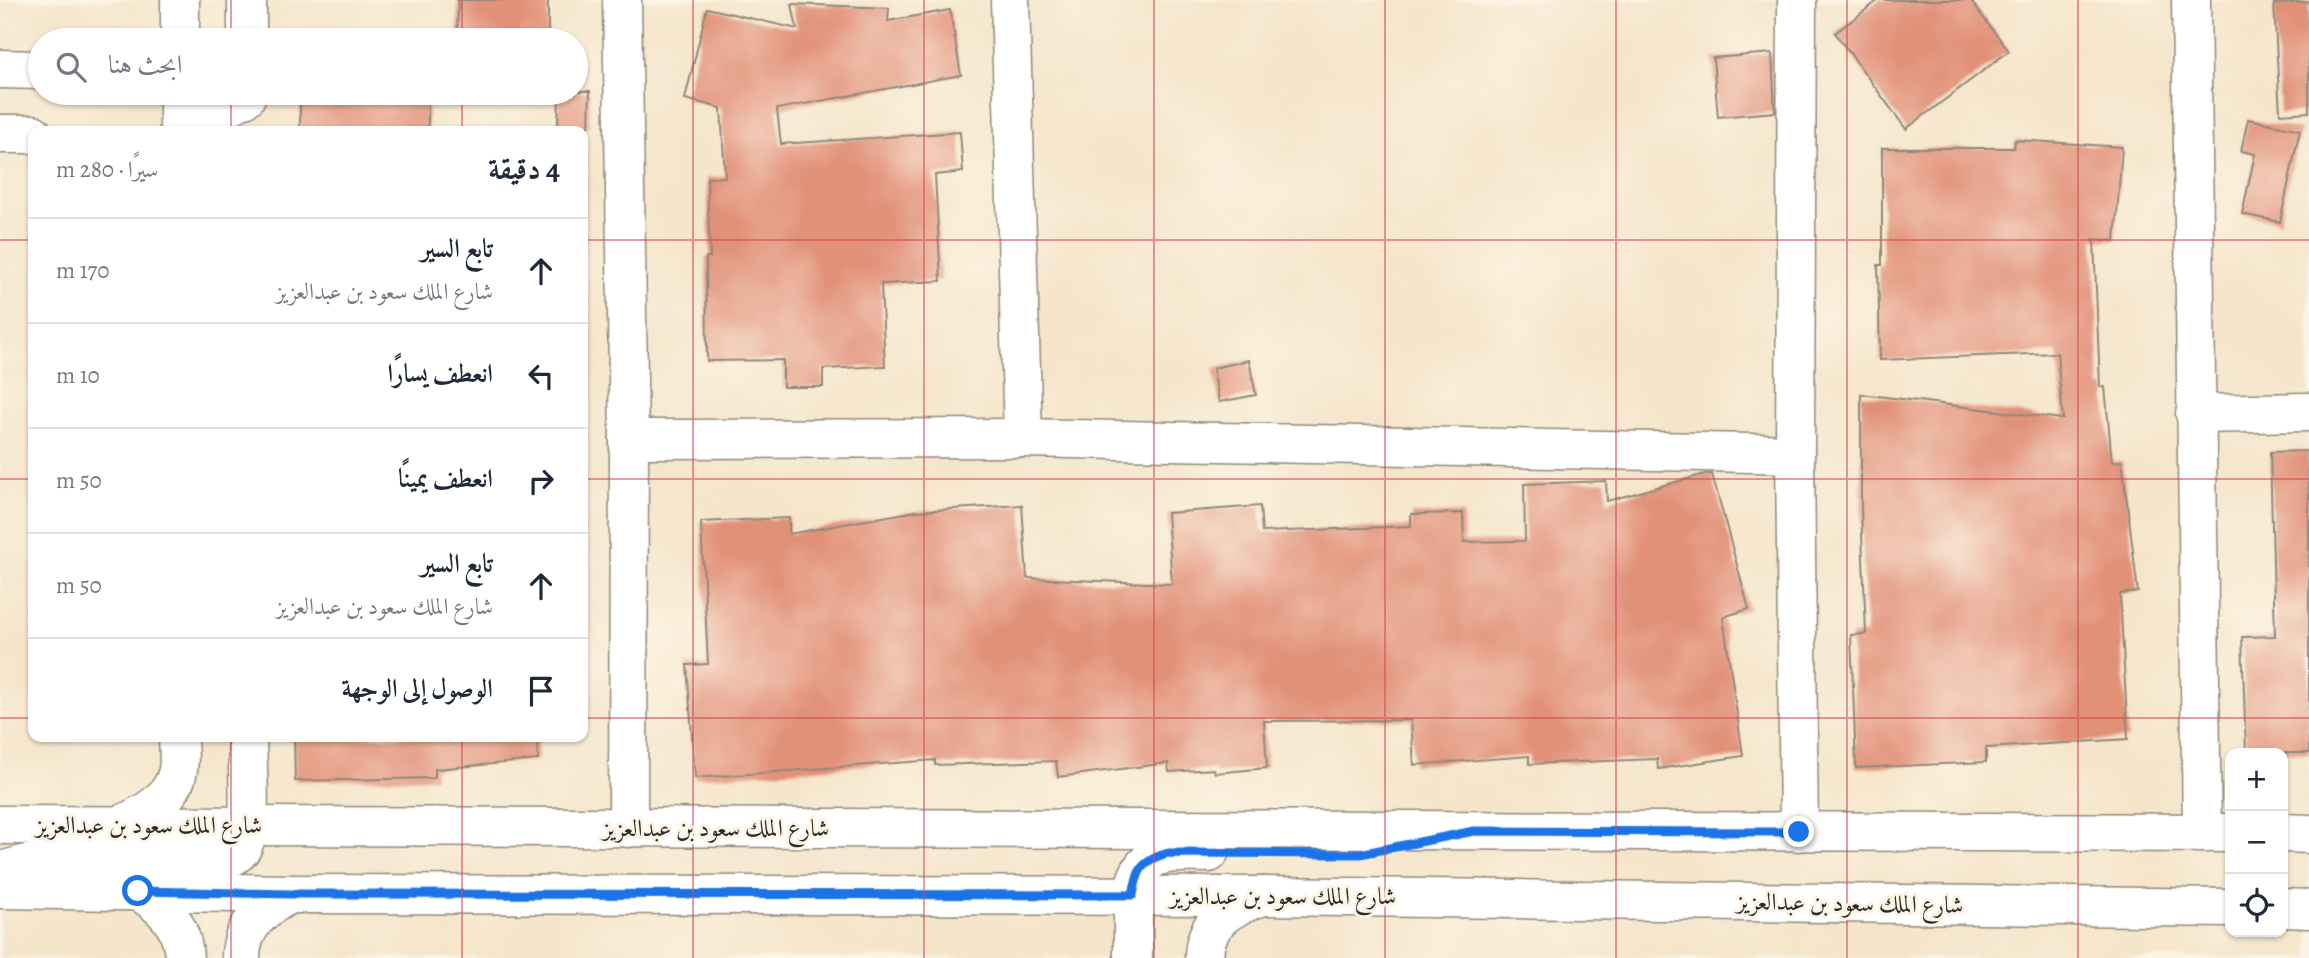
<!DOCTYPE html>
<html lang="ar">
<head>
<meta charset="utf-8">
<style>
	:root { --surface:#fff; --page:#f2f2f3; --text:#1f2937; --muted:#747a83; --line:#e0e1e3 }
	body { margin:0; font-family:Alegreya,Amiri,serif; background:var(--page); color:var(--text); direction:rtl }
	.controls { position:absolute; right:21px; bottom:21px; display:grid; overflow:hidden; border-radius:14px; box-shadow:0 2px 5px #0004 }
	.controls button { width:63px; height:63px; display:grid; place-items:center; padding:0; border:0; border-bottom:2px solid var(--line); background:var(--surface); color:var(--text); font:35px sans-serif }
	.stop { position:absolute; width:21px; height:21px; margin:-16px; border:5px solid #1a73e8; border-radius:50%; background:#fff }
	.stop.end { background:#1a73e8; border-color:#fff; box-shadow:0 2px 7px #0008 }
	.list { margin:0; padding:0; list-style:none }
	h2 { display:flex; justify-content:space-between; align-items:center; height:91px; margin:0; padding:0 28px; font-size:30px }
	h2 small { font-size:23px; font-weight:400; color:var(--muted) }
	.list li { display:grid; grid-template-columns:46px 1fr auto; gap:21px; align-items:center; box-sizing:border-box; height:105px; padding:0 28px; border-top:2px solid var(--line) }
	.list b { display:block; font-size:26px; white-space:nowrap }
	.list p { margin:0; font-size:23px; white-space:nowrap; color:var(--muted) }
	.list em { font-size:23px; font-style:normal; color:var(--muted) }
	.icon { flex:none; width:38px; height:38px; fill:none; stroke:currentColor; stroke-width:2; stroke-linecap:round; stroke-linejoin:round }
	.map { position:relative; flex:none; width:2309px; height:958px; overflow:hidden; direction:ltr }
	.search { position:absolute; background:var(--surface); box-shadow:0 2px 5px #0004; left:28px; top:28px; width:560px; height:77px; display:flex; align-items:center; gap:18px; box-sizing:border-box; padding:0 24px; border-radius:38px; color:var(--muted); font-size:26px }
	.panel { position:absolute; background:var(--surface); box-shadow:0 2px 5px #0004; left:28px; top:126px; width:560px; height:616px; border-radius:14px; direction:rtl }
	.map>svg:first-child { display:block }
	.building { fill:#e29179 }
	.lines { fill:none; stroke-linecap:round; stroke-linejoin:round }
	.minor-casing { stroke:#90887a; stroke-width:41 }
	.major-casing { stroke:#90887a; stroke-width:41 }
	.minor { stroke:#fff; stroke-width:38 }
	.major { stroke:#fff; stroke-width:38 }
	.route { stroke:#1a73e8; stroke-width:9 }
	.grid { fill:none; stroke:#d1495b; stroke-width:2; stroke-opacity:0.55 }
	.labels { text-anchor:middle; stroke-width:6; stroke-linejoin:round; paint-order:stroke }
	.street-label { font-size:24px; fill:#2b2b2b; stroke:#fcf5e5 }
</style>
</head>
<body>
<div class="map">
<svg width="2309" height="958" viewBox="0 0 2309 958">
	<rect width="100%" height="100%" fill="#fcf5e5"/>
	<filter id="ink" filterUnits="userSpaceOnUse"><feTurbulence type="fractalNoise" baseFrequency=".0143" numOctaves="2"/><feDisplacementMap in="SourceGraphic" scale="14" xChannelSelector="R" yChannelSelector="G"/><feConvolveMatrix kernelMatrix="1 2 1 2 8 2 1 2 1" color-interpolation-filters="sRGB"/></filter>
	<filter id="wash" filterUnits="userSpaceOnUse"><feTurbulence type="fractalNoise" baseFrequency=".00686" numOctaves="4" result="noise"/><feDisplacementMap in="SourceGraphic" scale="28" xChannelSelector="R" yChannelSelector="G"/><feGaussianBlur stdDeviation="1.57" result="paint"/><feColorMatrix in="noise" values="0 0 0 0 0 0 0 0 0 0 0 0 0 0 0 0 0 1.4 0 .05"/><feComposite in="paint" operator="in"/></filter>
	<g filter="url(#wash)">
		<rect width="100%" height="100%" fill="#f5e5ca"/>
		<g id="blocks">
			<g class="building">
				<polygon points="458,0 548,0 548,40 457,40"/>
				<polygon points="1879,0 1970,0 2009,51 1906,129 1835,33"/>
				<polygon points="2309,2 2309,112 2280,114 2274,4"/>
				<polygon points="792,4 889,8 888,21 950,10 961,75 777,109 781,144 960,132 963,172 935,175 941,281 881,284 885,366 823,369 823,387 783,387 783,360 707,361 706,257 710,257 707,178 725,177 721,108 685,99 707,8 797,29"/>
				<polygon points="1772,53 1775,112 1718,117 1713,58"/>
				<polygon points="576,91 590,91 589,127 558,126 559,93 576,93"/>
				<polygon points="325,93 428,93 428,131 300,131 300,101 325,101"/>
				<polygon points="2248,119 2300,130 2280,222 2242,214 2255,154 2241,151"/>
				<polygon points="2015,140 2122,147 2115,241 2094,239 2100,387 2105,387 2112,462 2122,461 2138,592 2120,594 2128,739 1986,748 1986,762 1856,768 1851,635 1866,634 1861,509 1861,394 2063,419 2057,353 1880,360 1878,265 1882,265 1882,148 2014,148"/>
				<polygon points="1249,360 1256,395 1219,402 1213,368"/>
				<polygon points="2309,451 2309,753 2246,753 2242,637 2275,636 2270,452"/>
				<polygon points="1705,474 1712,474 1749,609 1723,617 1743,756 1658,769 1657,759 1529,764 1529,756 1414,765 1411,720 1264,721 1267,768 1215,773 1214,769 1169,772 1168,763 1058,777 1056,761 935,765 935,760 695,778 687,665 708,664 701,522 789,518 789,534 916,511 1022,505 1027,578 1172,584 1167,513 1260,506 1262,532 1411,526 1411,514 1463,513 1464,542 1525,541 1524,484 1606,481 1607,501"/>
				<polygon points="294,737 537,737 538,760 435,769 435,778 295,781"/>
			</g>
		</g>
	</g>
	<g filter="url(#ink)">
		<use href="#blocks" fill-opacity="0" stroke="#90887a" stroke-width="2"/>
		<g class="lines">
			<g class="minor-casing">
				<g id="minor">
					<polyline points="622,0 629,439 628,828"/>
					<polyline points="1010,0 1023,438"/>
					<polyline points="1797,0 1795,454 1799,832"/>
					<polyline points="2191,0 2202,833"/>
					<polyline points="180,40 180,0"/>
					<polyline points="247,40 247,0"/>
					<polyline points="0,69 40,70"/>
					<polyline points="179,131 179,93"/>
					<polyline points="182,131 246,97"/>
					<polyline points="0,134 33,134"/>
					<polyline points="2195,414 2309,412"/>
					<polyline points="629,439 1023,438 1795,454"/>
					<path d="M 121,825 C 145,814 173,799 178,770 C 180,759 178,747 178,737"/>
					<path d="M 0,871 L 35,862 L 210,863 C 222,861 237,858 243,846 C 253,825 247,762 247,737"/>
					<path d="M 138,891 C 164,906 183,926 184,958"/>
					<polyline points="1133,895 1133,958"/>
					<path d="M 241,958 C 241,925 264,907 291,894"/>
					<path d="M 1204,958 C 1204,921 1231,906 1263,896"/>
				</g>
			</g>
			<g class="major-casing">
				<g id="major">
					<polyline points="0,825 2230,833"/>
					<polyline points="2283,833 2309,834"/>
					<polyline points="0,889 291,894 1263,896 2230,908"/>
					<path d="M 1133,895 C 1140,847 1169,853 1209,853"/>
					<polyline points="2283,908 2309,909"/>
				</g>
			</g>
			<use href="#minor" class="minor"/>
			<use href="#major" class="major"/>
		</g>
	</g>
	<g class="lines" filter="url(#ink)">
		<path class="route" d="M 138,891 L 291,894 L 1133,895 C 1137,870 1142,860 1168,853 L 1360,854 L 1474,831 L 1799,832"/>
	</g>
	<path class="grid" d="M 231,0 L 231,40M 462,0 L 462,40M 693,0 L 693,958M 924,0 L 924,958M 1154,0 L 1154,958M 1385,0 L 1385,958M 1616,0 L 1616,958M 1847,0 L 1847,958M 2078,0 L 2078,958M 231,93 L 231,131M 462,93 L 462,131M 0,240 L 33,240M 583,240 L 2309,240M 0,479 L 33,479M 583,479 L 2309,479M 0,718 L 33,718M 583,718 L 2309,718M 231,737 L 231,958M 462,737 L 462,958"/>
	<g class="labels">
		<g class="street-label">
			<text x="149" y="833">شارع الملك سعود بن عبدالعزيز</text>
			<text x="716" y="836">شارع الملك سعود بن عبدالعزيز</text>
			<text x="1283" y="904">شارع الملك سعود بن عبدالعزيز</text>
			<text transform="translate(1850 903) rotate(1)" y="8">شارع الملك سعود بن عبدالعزيز</text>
		</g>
	</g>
</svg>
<div class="controls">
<button>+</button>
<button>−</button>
<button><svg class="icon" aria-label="locate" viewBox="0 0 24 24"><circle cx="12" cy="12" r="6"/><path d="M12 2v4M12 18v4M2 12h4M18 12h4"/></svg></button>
</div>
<div class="stop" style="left:138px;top:891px"></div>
<div class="stop end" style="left:1799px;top:832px"></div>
<div class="search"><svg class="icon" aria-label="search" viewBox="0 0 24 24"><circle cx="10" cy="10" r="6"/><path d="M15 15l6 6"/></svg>ابحث هنا</div>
<section class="panel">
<h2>4 دقيقة<small>سيرًا · 280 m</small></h2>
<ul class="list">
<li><svg class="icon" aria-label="ahead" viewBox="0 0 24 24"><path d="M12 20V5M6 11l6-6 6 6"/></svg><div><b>تابع السير</b><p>شارع الملك سعود بن عبدالعزيز</p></div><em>170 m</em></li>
<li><svg class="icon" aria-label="left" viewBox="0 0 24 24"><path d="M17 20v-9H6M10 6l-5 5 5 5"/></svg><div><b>انعطف يسارًا</b></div><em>10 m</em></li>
<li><svg class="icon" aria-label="right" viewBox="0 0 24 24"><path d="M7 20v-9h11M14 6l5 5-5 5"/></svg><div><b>انعطف يمينًا</b></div><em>50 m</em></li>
<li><svg class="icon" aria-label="ahead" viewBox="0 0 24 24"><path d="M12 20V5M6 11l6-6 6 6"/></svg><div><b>تابع السير</b><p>شارع الملك سعود بن عبدالعزيز</p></div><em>50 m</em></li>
<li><svg class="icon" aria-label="arrive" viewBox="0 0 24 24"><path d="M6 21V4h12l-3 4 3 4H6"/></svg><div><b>الوصول إلى الوجهة</b></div></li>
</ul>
</section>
</div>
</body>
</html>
